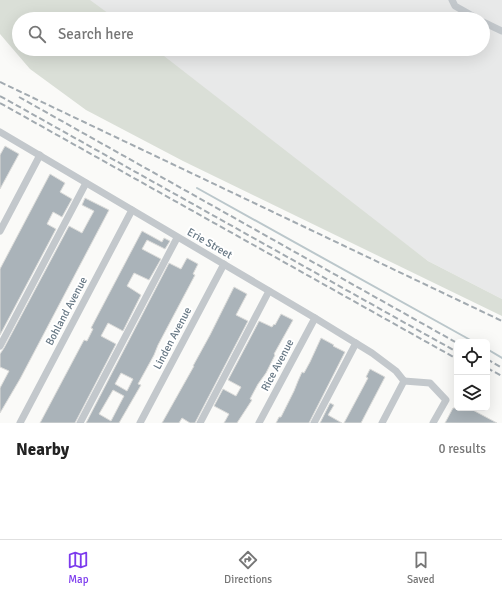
<!DOCTYPE html>
<html lang="en">
<head>
<meta charset="utf-8">
<style>
	:root { --surface:#fff; --page:#f2f2f2; --text:#222; --muted:#767676; --line:#e0e0e0; --accent:#7c3aed }
	body { margin:0; font-family:Signika,sans-serif; background:var(--page); color:var(--text) }
	.controls { position:absolute; right:12px; bottom:12px; display:grid; overflow:hidden; border-radius:6px; box-shadow:0 4px 16px #0002 }
	.controls button { width:36px; height:36px; display:grid; place-items:center; padding:0; border:0; border-bottom:1px solid var(--line); background:var(--surface); color:var(--text); font:20px sans-serif }
	.list { margin:0; padding:0; list-style:none }
	h2 { display:flex; justify-content:space-between; align-items:center; height:52px; margin:0; padding:0 16px; font-size:17px }
	h2 small { font-size:13px; font-weight:400; color:var(--muted) }
	.icon { flex:none; width:22px; height:22px; fill:none; stroke:currentColor; stroke-width:2; stroke-linecap:round; stroke-linejoin:round }
	.map { position:relative; flex:none; width:502px; height:423px; overflow:hidden }
	.search { position:absolute; background:var(--surface); box-shadow:0 4px 16px #0002; left:12px; right:12px; top:12px; height:44px; display:flex; align-items:center; gap:10px; box-sizing:border-box; padding:0 14px; border-radius:22px; color:var(--muted); font-size:15px }
	.sheet { height:116px; background:var(--surface) }
	nav { display:flex; justify-content:space-around; align-items:center; box-sizing:border-box; height:56px; border-top:1px solid var(--line); background:var(--surface); font-size:11px; color:var(--muted) }
	nav a { display:grid; justify-items:center; gap:2px }
	nav .on { color:var(--accent) }
	.map>svg:first-child { display:block }
	.built { fill:#e8e9e9 }
	.green { fill:#dadfd7 }
	.lines { fill:none; stroke-linecap:round; stroke-linejoin:round }
	.stream { stroke:#bbc7cb; stroke-width:2 }
	.building { fill:#aab3b9; stroke:#dcdcda; fill-rule:evenodd }
	.minor { stroke:#c3c8cc; stroke-width:7 }
	.rail { stroke:#a2aab0; stroke-width:2; stroke-dasharray:6 3; stroke-linecap:butt }
	.labels { text-anchor:middle; stroke-width:4; stroke-linejoin:round; paint-order:stroke }
	.street-label { font-size:11px; fill:#657683; stroke:#fff }
</style>
</head>
<body>
<div class="map">
<svg width="502" height="423" viewBox="0 0 502 423">
	<rect width="100%" height="100%" fill="#fafaf8"/>
	<polygon class="built" points="84,0 502,0 502,299 428,261 148,49 483,49 483,19 109,19"/>
	<polygon class="green" points="0,0 90,0 116,19 19,19 19,49 155,49 428,261 502,299 502,316 183,161 86,110 30,69 0,34"/>
	<g class="lines">
		<g class="stream">
			<polyline points="197,188 474,342"/>
			<polyline points="487,349 502,358"/>
		</g>
	</g>
	<g class="building">
		<polygon points="5,146 19,154 0,189 0,155"/>
		<polygon points="50,174 65,183 60,192 72,199 62,217 53,212 47,224 56,229 0,335 0,269"/>
		<polygon points="85,198 109,210 20,379 0,413 0,388 9,371 0,367 0,354 4,348 69,226 82,233 89,220 94,211 82,205"/>
		<polygon points="142,231 162,242 164,238 170,241 165,249 147,240 142,249 161,259 149,280 134,273 127,286 141,295 123,331 108,323 101,336 116,344 75,423 40,423 84,340 87,341 93,329 91,328"/>
		<path d="M 187,258 L 198,264 L 193,274 L 195,275 L 158,345 L 154,355 L 138,384 L 141,385 L 119,423 L 86,423 L 169,263 L 181,269 ZM 121,373 L 133,379 L 127,391 L 115,384 ZM 113,390 L 124,396 L 111,421 L 99,414 Z"/>
		<polygon points="234,287 247,294 236,315 248,321 195,423 190,423 182,418 179,423 162,423 194,366 193,366 210,335"/>
		<polygon points="281,314 293,320 274,354 275,355 266,373 258,384 250,399 252,400 237,423 224,423 229,414 214,406 223,389 236,396 241,387 228,380 257,325 259,321 272,327 274,324 275,325"/>
		<polygon points="321,338 334,345 333,346 345,352 309,423 276,423 279,417 281,417 294,391 298,381 302,372 304,373 310,362"/>
		<polygon points="370,369 385,377 361,423 344,423 368,378 366,377"/>
		<polygon points="330,403 334,405 328,415 342,423 320,423"/>
		<polygon points="453,408 469,408 497,423 445,423"/>
	</g>
	<g class="lines">
		<g class="minor">
			<polyline points="452,0 455,6 478,19"/>
			<polyline points="483,22 502,31"/>
			<polyline points="0,132 315,318 372,353 396,371 404,381"/>
			<polyline points="0,231 40,155"/>
			<polyline points="0,346 86,183"/>
			<polyline points="404,381 430,383 446,400 433,423"/>
			<polyline points="20,423 132,210"/>
			<polyline points="80,423 177,238"/>
			<polyline points="140,423 224,264"/>
			<polyline points="200,423 269,291"/>
			<polyline points="259,423 315,318"/>
			<polyline points="314,423 356,343"/>
			<polyline points="382,423 404,381"/>
		</g>
		<g class="rail">
			<polyline points="0,82 502,321"/>
			<polyline points="0,96 457,352"/>
			<polyline points="19,97 457,343"/>
			<polyline points="0,103 457,359"/>
			<polyline points="487,359 502,368"/>
			<polyline points="487,368 502,376"/>
		</g>
	</g>
	<g class="labels">
		<g class="street-label">
			<text transform="translate(210 243) rotate(30)" y="4">Erie Street</text>
			<text transform="translate(66 311) rotate(-62)" y="4">Bohland Avenue</text>
			<text transform="translate(172 338) rotate(-62)" y="4">Linden Avenue</text>
			<text transform="translate(277 365) rotate(-62)" y="4">Rice Avenue</text>
		</g>
	</g>
</svg>
<div class="controls">
<button><svg class="icon" aria-label="locate" viewBox="0 0 24 24"><circle cx="12" cy="12" r="6"/><path d="M12 2v4M12 18v4M2 12h4M18 12h4"/></svg></button>
<button><svg class="icon" aria-label="layers" viewBox="0 0 24 24"><path d="M12 4l9 5-9 5-9-5zM3 14l9 5 9-5"/></svg></button>
</div>
<div class="search"><svg class="icon" aria-label="search" viewBox="0 0 24 24"><circle cx="10" cy="10" r="6"/><path d="M15 15l6 6"/></svg>Search here</div>
</div>
<section class="sheet">
<h2>Nearby<small>0 results</small></h2>
<ul class="list">
</ul>
</section>
<nav>
<a class="on"><svg class="icon" aria-label="map" viewBox="0 0 24 24"><path d="M3 6l6-2 6 2 6-2v14l-6 2-6-2-6 2zM9 4v14M15 6v14"/></svg>Map</a>
<a><svg class="icon" aria-label="directions" viewBox="0 0 24 24"><path d="M12 3l9 9-9 9-9-9zM9 14v-3h6M13 9l2 2-2 2"/></svg>Directions</a>
<a><svg class="icon" aria-label="saved" viewBox="0 0 24 24"><path d="M7 4h10v16l-5-4-5 4z"/></svg>Saved</a>
</nav>
</body>
</html>
